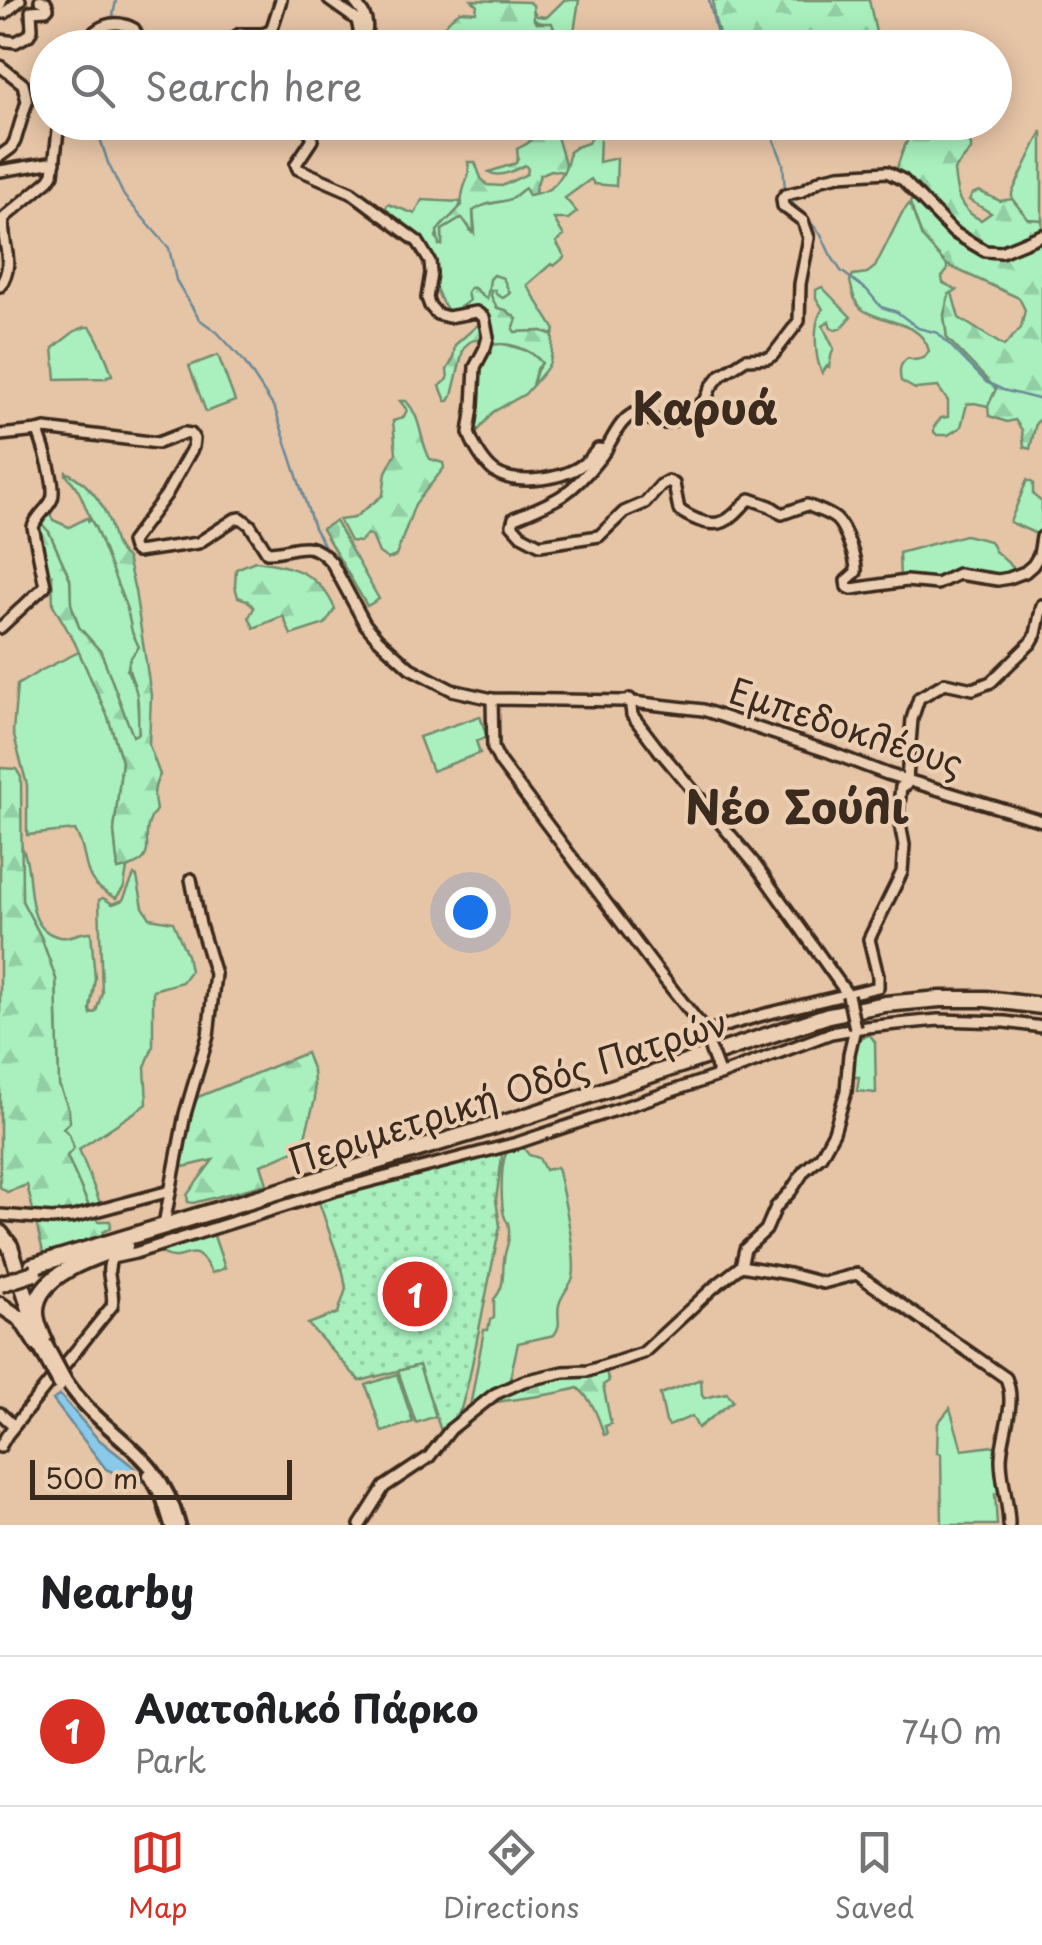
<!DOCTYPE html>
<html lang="en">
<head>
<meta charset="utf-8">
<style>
	:root { --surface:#fff; --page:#f2f2f2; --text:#202124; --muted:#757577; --line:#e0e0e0; --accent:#d93025 }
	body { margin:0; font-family:"Playpen Sans",sans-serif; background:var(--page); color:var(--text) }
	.scale { position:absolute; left:30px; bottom:25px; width:262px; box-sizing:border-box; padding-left:10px; border:5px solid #3b2a1e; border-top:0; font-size:28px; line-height:35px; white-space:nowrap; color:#3b2a1e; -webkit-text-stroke:8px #eccfb2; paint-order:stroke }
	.you { position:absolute; left:470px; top:912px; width:35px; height:35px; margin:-25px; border:8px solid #fff; border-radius:50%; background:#1a73e8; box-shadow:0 0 0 15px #1a73e833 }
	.badge { display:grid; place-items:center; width:65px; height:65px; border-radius:50%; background:var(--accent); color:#fff; font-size:32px; font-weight:700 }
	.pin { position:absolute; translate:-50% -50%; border:5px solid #fff; box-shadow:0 2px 10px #0006 }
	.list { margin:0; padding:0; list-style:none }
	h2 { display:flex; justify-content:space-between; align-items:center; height:130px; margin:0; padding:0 40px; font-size:42px }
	h2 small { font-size:32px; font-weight:400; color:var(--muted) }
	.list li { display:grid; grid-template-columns:65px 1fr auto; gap:30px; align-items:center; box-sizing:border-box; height:150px; padding:0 40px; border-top:2px solid var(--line) }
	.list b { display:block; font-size:38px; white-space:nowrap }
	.list p { margin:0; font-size:32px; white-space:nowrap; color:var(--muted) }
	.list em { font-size:32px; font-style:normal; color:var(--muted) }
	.icon { flex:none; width:55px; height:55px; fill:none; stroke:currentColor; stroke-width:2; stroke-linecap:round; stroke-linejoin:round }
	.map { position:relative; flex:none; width:1042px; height:1525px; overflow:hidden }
	.search { position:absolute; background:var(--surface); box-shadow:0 5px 25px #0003; left:30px; right:30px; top:30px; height:110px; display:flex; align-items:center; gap:25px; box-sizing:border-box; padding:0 35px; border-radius:55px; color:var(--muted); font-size:38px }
	.sheet { height:280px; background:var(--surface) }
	nav { display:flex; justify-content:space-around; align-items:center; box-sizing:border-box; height:140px; border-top:2px solid var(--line); background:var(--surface); font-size:28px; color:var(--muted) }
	nav a { display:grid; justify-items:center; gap:5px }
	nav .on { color:var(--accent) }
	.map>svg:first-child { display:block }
	.green { fill:#a9f0be; stroke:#728d6e; stroke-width:2.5 }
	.forest { fill:url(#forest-firs); stroke:#728d6e; stroke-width:2.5 }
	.cemetery { fill:url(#cemetery-stones); stroke:#728d6e; stroke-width:2.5 }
	.park { fill:url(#park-dots); stroke:#728d6e; stroke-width:2.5 }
	.water { fill:#89caea; stroke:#6a8a98; stroke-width:2.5 }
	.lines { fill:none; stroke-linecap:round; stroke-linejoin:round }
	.stream { stroke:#6a8a98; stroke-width:2.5 }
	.secondary-casing { stroke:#3b2a1e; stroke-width:16 }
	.primary-casing { stroke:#3b2a1e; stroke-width:18 }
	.highway-casing { stroke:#3b2a1e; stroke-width:21 }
	.secondary { stroke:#eccfb2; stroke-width:9 }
	.primary { stroke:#eccfb2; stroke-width:10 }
	.highway { stroke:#eccfb2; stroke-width:14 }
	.secondary-bridge-casing { stroke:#3b2a1e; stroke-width:16; stroke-linecap:butt }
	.primary-bridge-casing { stroke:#3b2a1e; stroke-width:18; stroke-linecap:butt }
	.highway-bridge-casing { stroke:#3b2a1e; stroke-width:21; stroke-linecap:butt }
	.secondary-bridge { stroke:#eccfb2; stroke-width:9 }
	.primary-bridge { stroke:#eccfb2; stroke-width:10 }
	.highway-bridge { stroke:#eccfb2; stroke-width:14 }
	.labels { text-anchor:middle; stroke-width:8; stroke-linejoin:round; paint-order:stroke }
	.street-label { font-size:35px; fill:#3b2a1e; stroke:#eccfb2 }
	.district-label { font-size:45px; font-weight:bold; fill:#3b2a1e; stroke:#eccfb2 }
</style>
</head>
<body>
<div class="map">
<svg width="1042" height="1525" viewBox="0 0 1042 1525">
	<defs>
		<pattern id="forest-firs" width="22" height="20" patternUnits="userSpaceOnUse" patternTransform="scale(2.5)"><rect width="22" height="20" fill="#a9f0be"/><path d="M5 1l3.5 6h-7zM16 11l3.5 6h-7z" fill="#92cea3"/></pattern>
		<pattern id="cemetery-stones" width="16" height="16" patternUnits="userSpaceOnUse" patternTransform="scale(2.5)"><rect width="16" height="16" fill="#a9f0be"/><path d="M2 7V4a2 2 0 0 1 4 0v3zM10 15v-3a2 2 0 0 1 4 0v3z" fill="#92cea3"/></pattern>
		<pattern id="park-dots" width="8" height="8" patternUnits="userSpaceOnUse" patternTransform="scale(2.5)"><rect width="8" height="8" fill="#a9f0be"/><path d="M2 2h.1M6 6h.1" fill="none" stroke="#92cea3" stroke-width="1.8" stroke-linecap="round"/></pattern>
	</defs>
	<rect width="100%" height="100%" fill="#e6c4a6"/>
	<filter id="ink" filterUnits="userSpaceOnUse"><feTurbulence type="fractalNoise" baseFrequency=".01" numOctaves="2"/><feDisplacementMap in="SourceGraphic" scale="20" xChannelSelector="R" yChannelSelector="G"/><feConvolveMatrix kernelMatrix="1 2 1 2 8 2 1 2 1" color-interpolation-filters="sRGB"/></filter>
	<g filter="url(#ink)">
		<g class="green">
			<polygon points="564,0 579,0 572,45 569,45 568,47 565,47 557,40 554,28 534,20 532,10 537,16 547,17"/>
			<path d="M 599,123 L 606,123 L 600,138 L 599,162 L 617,158 L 616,186 L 594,184 L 591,179 L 565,198 L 577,212 L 568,219 L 554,219 L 564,236 L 556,242 L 565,257 L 554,266 L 551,264 L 527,285 L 555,330 L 553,335 L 542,331 L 515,332 L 513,330 L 516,319 C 503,311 491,307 490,290 L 495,290 L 494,275 L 487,300 L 474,288 L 470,288 L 469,301 L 453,313 L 450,313 L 442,302 L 434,284 L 431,284 L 430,256 L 383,214 L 388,204 L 415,214 L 422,200 L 461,202 C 459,217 439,220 436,237 L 442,244 L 442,230 L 463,217 L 472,233 L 475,231 L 473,210 C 488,201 502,204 512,198 C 517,195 520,191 525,188 L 529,195 C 535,193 542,193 547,190 C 559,185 569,164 569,152 L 576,147 L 588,143 Z"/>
			<polygon points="1042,131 1042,220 1028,220 1012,199 1012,193"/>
			<path d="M 910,203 L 922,237 L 947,265 L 947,271 L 942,277 L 943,283 L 957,290 L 949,294 L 944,315 L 947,338 L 997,390 L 988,406 L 974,403 L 967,404 L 961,427 L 948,435 L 937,435 L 934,432 L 934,427 L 941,418 L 948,417 L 948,401 L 938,387 L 915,389 L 901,381 C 899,371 899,364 908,358 L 915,360 L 924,358 L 929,351 C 922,321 883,323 863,310 C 854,304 852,290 850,281 L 853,275 L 867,273 L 875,267 L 902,213 Z"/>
			<path d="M 822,287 L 851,317 L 842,328 L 836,330 L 831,328 L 829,321 L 823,326 L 834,349 L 832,352 L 829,367 L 827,366 L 822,373 C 815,359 812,322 823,309 L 816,298 L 816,290 Z"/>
			<path d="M 85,327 L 90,327 C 96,333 109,364 112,375 L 107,376 L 107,378 L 56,379 L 53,348 L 75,331 Z"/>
			<polygon points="498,342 531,352 542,363 536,370 532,386 525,394 493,412 473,437 478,368 489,346"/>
			<polygon points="218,355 235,401 206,412 189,366"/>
			<polygon points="1027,480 1033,483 1033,495 1042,502 1041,536 1010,522"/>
			<path d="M 48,510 L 53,520 L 69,527 L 87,518 L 89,522 L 89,517 C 106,544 118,578 127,608 C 131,622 133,634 139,647 L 127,670 L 137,692 L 139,733 L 133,737 L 101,652 L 79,627 L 71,604 L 70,579 L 49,532 L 37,524 Z"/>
			<polygon points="965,535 990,541 995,551 1019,573 1008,577 962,572 940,582 900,580 899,553"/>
			<path d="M 79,652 L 108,717 L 122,761 L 114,831 L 118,870 L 127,868 L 124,887 L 116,898 C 76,880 92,859 75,830 L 27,835 L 27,785 L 13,732 L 17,685 L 40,671 Z"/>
			<polygon points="480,716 487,737 476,741 480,753 432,771 419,737"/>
			<path d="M 21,846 C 37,872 19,929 60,937 C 71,939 79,931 91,932 L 95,979 L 90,1009 L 91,1014 L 96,1012 L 102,992 L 99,900 L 103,898 L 113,904 L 123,900 L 134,875 L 137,877 L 143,907 L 150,918 L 173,922 L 187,955 L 190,971 L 182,982 L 153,990 L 153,1047 L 145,1067 L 147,1104 L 79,1149 L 102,1208 L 91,1211 L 67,1156 L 62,1128 L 69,1110 L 59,1085 L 56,979 L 41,937 L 22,901 Z"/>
			<polygon points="870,1035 875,1042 876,1093 857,1091 859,1077 851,1077 852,1046 862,1037"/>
			<path d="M 522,1146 L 529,1155 L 539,1158 L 545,1170 L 557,1167 C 562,1189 578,1258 573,1277 C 570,1287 561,1295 559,1305 C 556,1317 563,1324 554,1335 L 518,1343 L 509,1383 L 473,1409 L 470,1407 L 484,1330 L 488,1330 L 490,1320 L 494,1318 L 494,1299 C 507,1285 501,1271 505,1254 C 507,1245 510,1240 509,1230 C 508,1216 508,1228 504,1215 C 501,1204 500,1162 507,1152 C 510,1148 518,1147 522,1146 Z"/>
			<path d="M 213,1233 L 225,1268 L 212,1273 C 189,1232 189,1271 158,1251 Z"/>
			<polygon points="419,1365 436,1416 416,1423 398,1371"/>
			<polygon points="397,1374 413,1422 382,1432 366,1385"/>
			<polygon points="701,1379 702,1395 704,1398 727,1393 733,1401 698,1428 692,1416 669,1426 666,1422 660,1394"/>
			<polygon points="950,1408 962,1450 1002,1445 1004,1492 995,1494 997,1525 942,1525 941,1454 937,1453 938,1423"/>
		</g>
		<g class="forest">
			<path d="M 472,0 L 529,2 L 533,5 L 534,20 L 537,23 L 552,23 L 557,40 L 565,47 L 510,47 L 498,38 L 483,37 L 479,47 L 441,47 C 437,31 447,20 460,11 L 476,12 L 477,5 Z"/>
			<polygon points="713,0 869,0 878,42 876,47 723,47 714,17"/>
			<path d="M 544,123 L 553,123 L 566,167 L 563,172 L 551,170 L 540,175 L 535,190 L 536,193 L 529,195 L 525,188 C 520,191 517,195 512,198 C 502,204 488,200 473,211 L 474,233 L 462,218 L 442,230 L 442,245 L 439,245 L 437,231 L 462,205 C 459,189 472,178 468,162 L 475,162 L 481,178 L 487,185 L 502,186 L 527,174 L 528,169 L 525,165 C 515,170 499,179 489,172 L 516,163 L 518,158 L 517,149 L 528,143 Z"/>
			<path d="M 922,123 L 954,123 L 971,145 L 971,150 L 954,170 C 956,192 958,210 981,220 L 991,213 L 969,200 L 972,194 L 979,191 L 1000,201 L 1012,199 L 1028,219 L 1042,220 L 1042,418 L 1036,423 L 1030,449 L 1024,447 L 1022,430 L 1015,420 L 1007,422 L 989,416 L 988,406 L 996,389 L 947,338 L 944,315 L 949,294 L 952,293 L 959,318 L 1004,346 L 1021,328 L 1025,310 L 1019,298 L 947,265 L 922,237 L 910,203 L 915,191 L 897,168 C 902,151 908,134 922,123 Z"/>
			<path d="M 494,275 L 503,278 L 510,293 L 503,298 L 496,294 L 495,290 L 491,290 L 491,296 L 497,308 L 506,310 L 517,319 L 513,329 L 515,332 L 542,331 L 553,335 C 551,366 553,362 532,386 L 537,370 L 542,363 C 531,349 506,340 489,346 C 479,338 470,337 463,350 L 452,396 L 449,401 L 446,401 L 440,386 L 448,379 L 447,370 L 453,359 L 455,345 L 487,317 L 484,310 L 480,309 L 453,312 L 469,301 L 467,292 L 470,288 L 474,288 L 487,299 L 490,279 Z"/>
			<path d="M 400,401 L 406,401 C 422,418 419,439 430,459 L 443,463 L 444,468 L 415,504 L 396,556 L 388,559 L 379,553 L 372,536 L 367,534 L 360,542 L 350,541 L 339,520 L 354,518 L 383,495 L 386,472 L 396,453 L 393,421 L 403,418 L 407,410 Z"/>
			<path d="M 66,472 C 85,481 97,494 106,514 C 114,529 112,549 127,558 L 135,591 L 151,695 L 149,745 L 160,775 C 153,787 153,796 156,810 C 132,841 169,859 118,870 L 114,831 L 122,761 L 108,717 L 74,641 L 53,605 L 52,575 L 47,575 L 37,533 L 37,524 L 41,523 L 49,532 L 70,579 L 71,604 L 79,627 L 101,652 L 133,736 L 139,733 C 137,719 140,704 136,691 C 131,669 120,668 139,647 L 132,632 L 127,609 L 95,527 C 83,507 84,492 66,475 Z"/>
			<path d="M 255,561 C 291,565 320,573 335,609 L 325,624 L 291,635 L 283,616 L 254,628 L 249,617 L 254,608 L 247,600 L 238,597 L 235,586 L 236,569 Z"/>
			<polygon points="0,768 16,769 21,777 22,901 41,937 56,979 59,1085 69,1110 70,1122 63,1128 69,1134 74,1148 67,1156 93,1216 98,1221 110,1221 111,1225 110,1228 103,1232 101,1237 103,1238 44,1256 27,1185 7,1192 0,1187"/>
			<polygon points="306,1053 313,1071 315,1099 305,1136 298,1149 261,1165 267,1184 193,1203 188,1202 187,1195 213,1160 179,1168 187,1118 198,1097"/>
			<path d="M 605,1369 L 609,1381 L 603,1385 L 611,1424 L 605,1426 L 607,1434 L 604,1435 C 598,1416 593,1401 578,1388 C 547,1397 516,1398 485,1404 L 521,1383 Z"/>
		</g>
		<polygon class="cemetery" points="335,521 379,599 367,606 322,529"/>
		<polygon class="park" points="499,1151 502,1157 496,1200 500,1226 469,1379 461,1409 442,1434 419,1365 360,1381 308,1324 338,1313 346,1289 343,1272 319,1202 349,1189"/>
		<polygon class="water" points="60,1395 97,1438 135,1468 146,1480 145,1482 129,1480 106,1469 53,1400"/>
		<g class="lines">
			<g class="stream">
				<polyline points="709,0 720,48"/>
				<polyline points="107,48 116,0"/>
				<polyline points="98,122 99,135 108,163 124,196 169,248 176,280 199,319 217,332 243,360 275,409 314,528 331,557"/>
				<polyline points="767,122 783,163 785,190"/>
				<polyline points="787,197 821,234 830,254 841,271 867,290 881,307 897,312 918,328 938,333 986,382 1003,390 1042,400"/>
				<polyline points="642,699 699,705"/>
				<polyline points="707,707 736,714 822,745"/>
				<polyline points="835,750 903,773"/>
				<polyline points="910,775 1042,815"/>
			</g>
			<g class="secondary-casing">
				<g id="secondary">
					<path d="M 329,0 L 357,20 L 360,35 L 363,36 L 366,33 C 369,18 362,11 353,0"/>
					<polyline points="0,5 2,0"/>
					<polyline points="0,13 5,13 20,0"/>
					<polyline points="0,40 16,42 29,35 32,29 31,11 46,10 48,8 46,3 40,0"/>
					<polyline points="222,46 240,34 262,34 271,31 281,0"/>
					<path d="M 85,48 C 92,25 115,18 134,29 L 143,48"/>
					<polyline points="0,66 23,84 27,101 15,141 11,148 0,156"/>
					<path d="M 302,122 L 312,135 L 312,140 L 296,164 L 298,169 L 351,192 L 418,242 L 430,262 L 431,273 L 427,298 L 430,306 L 437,314 L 448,317 L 476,312 L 484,317 L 488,337 L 485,348 L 475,367 L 473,406 L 469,433 C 473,445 484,464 495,472 C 519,487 567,479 587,461 C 591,458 594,453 598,449 L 606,450"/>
					<polyline points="0,171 55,162"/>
					<path d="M 1042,235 L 1001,252 L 985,251 L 953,232 L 903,180 L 887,172 L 839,175 L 822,179 L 802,191 L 785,195 L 782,199 L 783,206 L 803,221 L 809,238 L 800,284 L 799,321 L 773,355 L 768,358 L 746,359 L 721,375 L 711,387 L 706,399 L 697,408 L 678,419 L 664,423 L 633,414 C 617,422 611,445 599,459 C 570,496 556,501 514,518 L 512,525 L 521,535 L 540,545 L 599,536 L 624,512 L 645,503 L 661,485 L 668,481 L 674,484 L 679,510 C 694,520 717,531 732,516 C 739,511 743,504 750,499 L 770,506 L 782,514 L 807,505 C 816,509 829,513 836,519 C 845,527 857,561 856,572 L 846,581 L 847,587 L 852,589 L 906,581 L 937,584 L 958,574 L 998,580 L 1009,578 L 1025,572 L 1033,565 L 1039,555 L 1042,537"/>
					<path d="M 0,286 C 17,261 0,244 4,218 L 49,180 L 53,174 L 59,122"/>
					<path d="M 38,431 L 45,429 L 158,443 L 184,433 L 191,434 L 194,439 L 193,447 L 166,495 L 131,542 L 133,549 L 137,552 L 198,543 L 235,519 L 241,518 L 250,525 L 267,552 C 294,553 307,534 332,563 L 365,624 L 378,639 L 410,668 L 452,690 L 492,699 L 624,701 L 703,710 L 829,752 L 887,774 L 1042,821"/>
					<path d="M 0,435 L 38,431 C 43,445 57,486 52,499 C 48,509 37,515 33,527 L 45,586 L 0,628"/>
					<polyline points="492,699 493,748 500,762 656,969 700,1024 705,1035"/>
					<polyline points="630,699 632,715 661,753"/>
					<polyline points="659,750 754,863 848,995"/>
					<polyline points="704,1032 766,1014 878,987 878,976 869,939 902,872 904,845 898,813 901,787 906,785 907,779 912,719 919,698 945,683 973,689 991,682 1031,643 1036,634 1042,605"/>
					<polyline points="0,1215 52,1219 73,1217 170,1191"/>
					<polyline points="165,1219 185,1114 208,1036 215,974 200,925 191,879"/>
					<path d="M 741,1266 L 789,1274 L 823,1283 L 857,1274 L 1006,1378 C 1017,1405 1002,1431 1001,1459 C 1001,1482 1009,1503 1009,1525"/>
					<polyline points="741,1266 745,1249 766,1230 776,1207 791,1191 804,1171 821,1156 834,1132 846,1091 849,1054 855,1028"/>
					<path d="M 62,1368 L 112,1306 C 116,1289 103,1274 112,1258 L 135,1253 L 332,1191 L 517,1143 L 720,1075 L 831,1033 L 866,1027 L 938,1020 L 1005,1022 L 1042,1027"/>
					<polyline points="0,1413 14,1426"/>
					<polyline points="0,1447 7,1435 52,1379"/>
					<polyline points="360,1525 384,1487 429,1457 451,1429 495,1394 524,1381 564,1372 588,1371 643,1353 713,1288 741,1266"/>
				</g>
			</g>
			<g class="primary-casing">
				<g id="primary">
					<path d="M 66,1381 C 105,1439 160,1449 179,1525"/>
					<polyline points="149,1475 162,1496 171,1525"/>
				</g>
			</g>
			<g class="highway-casing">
				<g id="highway">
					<polyline points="0,1233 10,1246 32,1315"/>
					<polyline points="32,1266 524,1117 829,1015 885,1004 940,999 986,999 1042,1006"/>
					<polyline points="0,1305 21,1319 39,1347"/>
					<path d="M 45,1342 C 41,1332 35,1321 36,1310 C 37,1274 96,1256 125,1246"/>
				</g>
			</g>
			<use href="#secondary" class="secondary"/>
			<use href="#primary" class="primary"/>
			<use href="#highway" class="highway"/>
			<g class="secondary-bridge-casing">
				<g id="secondary-bridge">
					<polyline points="848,995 855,1028"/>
					<polyline points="705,1035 718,1070"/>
				</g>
			</g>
			<g class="primary-bridge-casing">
				<g id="primary-bridge">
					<polyline points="45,1342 66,1381"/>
					<polyline points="39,1347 60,1386"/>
				</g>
			</g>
			<g class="highway-bridge-casing">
				<polyline id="highway-bridge" points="0,1284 34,1273"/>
			</g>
			<use href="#secondary-bridge" class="secondary-bridge"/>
			<use href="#primary-bridge" class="primary-bridge"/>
			<use href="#highway-bridge" class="highway-bridge"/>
		</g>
	</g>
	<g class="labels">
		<g class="street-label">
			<text transform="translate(846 728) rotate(18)" y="12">Εμπεδοκλέους</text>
			<text transform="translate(508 1093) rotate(-18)" y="12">Περιμετρική Οδός Πατρών</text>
		</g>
		<g class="district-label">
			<text x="705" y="425">Καρυά</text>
			<text x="797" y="824">Νέο Σούλι</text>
		</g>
	</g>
</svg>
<div class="scale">500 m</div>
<div class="you"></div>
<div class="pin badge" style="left:415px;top:1294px">1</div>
<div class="search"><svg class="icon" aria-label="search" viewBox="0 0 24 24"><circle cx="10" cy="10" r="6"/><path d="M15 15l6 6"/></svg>Search here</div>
</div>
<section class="sheet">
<h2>Nearby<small></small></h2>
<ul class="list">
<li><span class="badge">1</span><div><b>Ανατολικό Πάρκο</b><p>Park</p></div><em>740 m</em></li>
</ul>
</section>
<nav>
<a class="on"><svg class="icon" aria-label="map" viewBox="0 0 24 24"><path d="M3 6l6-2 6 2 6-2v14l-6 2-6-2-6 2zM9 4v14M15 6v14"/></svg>Map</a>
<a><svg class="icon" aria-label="directions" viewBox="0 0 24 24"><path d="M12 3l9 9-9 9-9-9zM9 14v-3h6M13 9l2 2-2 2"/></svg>Directions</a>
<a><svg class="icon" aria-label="saved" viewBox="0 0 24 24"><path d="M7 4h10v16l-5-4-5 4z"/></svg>Saved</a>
</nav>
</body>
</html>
